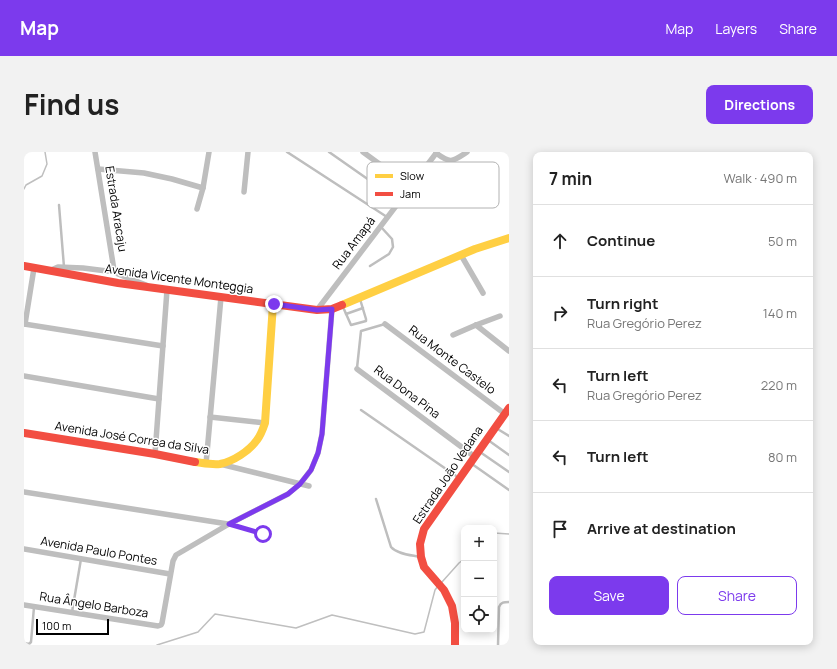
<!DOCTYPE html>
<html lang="en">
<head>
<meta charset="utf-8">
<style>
	:root { --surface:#fff; --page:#f2f2f2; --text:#222; --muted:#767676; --line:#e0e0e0; --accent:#7c3aed }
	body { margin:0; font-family:Manrope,sans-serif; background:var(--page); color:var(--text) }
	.controls { position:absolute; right:12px; bottom:12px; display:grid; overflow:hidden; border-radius:8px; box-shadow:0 2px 10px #0003 }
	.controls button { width:36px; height:36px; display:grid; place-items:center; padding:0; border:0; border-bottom:1px solid var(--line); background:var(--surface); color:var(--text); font:20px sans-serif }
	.scale { position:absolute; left:12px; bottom:10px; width:73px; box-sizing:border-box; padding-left:4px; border:2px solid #000; border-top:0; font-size:11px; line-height:14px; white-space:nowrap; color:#000; -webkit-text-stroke:3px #fff; paint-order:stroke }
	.stop { position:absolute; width:12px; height:12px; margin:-9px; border:3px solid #7c3aed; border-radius:50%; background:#fff }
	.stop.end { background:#7c3aed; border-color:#fff; box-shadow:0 1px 4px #0008 }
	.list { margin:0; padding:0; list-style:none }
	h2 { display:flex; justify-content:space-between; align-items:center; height:52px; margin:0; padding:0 16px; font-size:17px }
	h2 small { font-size:13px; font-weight:400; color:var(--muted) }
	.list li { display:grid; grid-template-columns:26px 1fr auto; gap:12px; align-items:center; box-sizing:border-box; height:72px; padding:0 16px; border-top:1px solid var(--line) }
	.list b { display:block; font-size:15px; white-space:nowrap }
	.list p { margin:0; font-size:13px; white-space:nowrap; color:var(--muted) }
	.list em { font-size:13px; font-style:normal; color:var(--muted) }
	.actions { display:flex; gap:8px; padding:12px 16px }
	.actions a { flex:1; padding:9px 0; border:1px solid var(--accent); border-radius:8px; text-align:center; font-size:14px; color:var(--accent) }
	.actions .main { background:var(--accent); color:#fff }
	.icon { flex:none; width:22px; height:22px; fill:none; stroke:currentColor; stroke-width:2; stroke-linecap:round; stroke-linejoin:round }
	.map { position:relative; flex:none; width:485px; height:493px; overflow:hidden; border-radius:8px }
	header { display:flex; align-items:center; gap:24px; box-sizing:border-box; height:56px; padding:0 20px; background:var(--accent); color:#fff }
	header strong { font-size:19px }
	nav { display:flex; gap:22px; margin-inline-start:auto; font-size:14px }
	.intro { display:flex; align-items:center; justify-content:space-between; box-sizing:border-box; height:96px; padding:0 24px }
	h1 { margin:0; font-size:28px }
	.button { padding:10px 18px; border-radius:8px; background:var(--accent); color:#fff; font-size:14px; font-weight:700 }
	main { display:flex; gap:24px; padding:0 24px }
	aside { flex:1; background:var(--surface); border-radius:8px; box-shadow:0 2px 10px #0003 }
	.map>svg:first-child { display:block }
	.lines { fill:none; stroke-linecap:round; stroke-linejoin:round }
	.stream { stroke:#bfbfbf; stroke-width:1.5 }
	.lane { stroke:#bebebe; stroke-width:2.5 }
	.street { stroke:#bebebe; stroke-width:5.5 }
	.slow { stroke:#ffcf43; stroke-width:8 }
	.jam { stroke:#f24e42; stroke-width:8 }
	.route { stroke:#7c3aed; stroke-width:5 }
	.labels { text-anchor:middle; stroke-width:3; stroke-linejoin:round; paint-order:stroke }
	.street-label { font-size:12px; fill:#000; stroke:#fff }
	.key { fill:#fff; stroke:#b2b2b2; stroke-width:1 }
	.key-label { font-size:11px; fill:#000 }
</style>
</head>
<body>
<header>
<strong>Map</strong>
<nav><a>Map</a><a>Layers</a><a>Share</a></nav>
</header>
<div class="intro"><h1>Find us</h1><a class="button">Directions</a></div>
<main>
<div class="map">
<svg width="485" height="493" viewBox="0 0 485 493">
	<rect width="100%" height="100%" fill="#fff"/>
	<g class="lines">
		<g class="stream">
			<polyline points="0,37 2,33 18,24 23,12 21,0"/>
			<polyline points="470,381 485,382"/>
			<polyline points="418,430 435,411 440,407"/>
			<polyline points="133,493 174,480 191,462 272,476 308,463 391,482 400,480 411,438 414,434"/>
		</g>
		<g class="lane">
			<polyline points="263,0 363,65"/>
			<polyline points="305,0 375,49"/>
			<polyline points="35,53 40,115"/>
			<polyline points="346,114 365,102 369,95 368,87 357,75"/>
			<polyline points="319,155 327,173 342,169 342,167 336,147"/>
			<polyline points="322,162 339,156"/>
			<polyline points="333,216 337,179 361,172"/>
			<polyline points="337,258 435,326"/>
			<polyline points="472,276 485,284"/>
			<polyline points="464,288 485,303"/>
			<polyline points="456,300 485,320"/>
			<polyline points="448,312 485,338"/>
			<path d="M 352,347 L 367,395 C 373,402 387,403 396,405"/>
			<polyline points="207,372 239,382"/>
			<polyline points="48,460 57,407"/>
			<polyline points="0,491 5,492 7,490 10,455"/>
			<path d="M 474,493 L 475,455 C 477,450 480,450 485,450"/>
		</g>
		<g class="street">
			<polyline points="71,0 90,118"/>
			<polyline points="339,0 387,35"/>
			<path d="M 412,1 C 427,12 428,10 443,0"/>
			<polyline points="74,17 120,21 148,27 179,36"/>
			<polyline points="220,40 224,0"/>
			<polyline points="173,57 179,36 185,0"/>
			<polyline points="437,103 459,141"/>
			<polyline points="25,119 34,115 59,116 83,119 90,118 94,122 122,133"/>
			<polyline points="293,158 413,0"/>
			<polyline points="0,172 139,194"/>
			<polyline points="1,172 10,116"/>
			<polyline points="361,172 481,262"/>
			<polyline points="452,173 485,199"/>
			<polyline points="429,183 452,173 476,164"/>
			<polyline points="333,217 451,305"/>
			<polyline points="0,224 135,247"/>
			<polyline points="186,265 241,271"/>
			<polyline points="131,302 143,138"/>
			<polyline points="182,312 197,145"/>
			<polyline points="196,312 285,334"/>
			<polyline points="0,340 204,372"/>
			<polyline points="0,397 146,422"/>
			<polyline points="0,453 134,474 137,473 138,471 149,409 152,403 205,372 264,342 276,332 287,318 294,301 298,282 308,157"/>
		</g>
		<g class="slow">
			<polyline points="318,153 451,97 485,86"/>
			<path d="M 171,310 C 179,311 188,313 196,312 C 210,309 225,299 233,288 C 237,283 239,277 241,271 L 249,152"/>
		</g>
		<g class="jam">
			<polyline points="0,114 94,131 293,158 308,157 318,153"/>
			<polyline points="0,281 131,302 171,310"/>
			<polyline points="431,493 431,471 428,454 420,438 400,415 397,405 396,392 400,377 485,256"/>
		</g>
	</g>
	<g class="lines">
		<polyline class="route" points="239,382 205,372 264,342 276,332 287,318 294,301 298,282 308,157 293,158 250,152"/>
	</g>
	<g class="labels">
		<g class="street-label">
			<text transform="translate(92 57) rotate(81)" y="4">Estrada Aracaju</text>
			<text transform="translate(330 91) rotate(-53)" y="4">Rua Amapá</text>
			<text transform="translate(155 127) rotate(8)" y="4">Avenida Vicente Monteggia</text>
			<text transform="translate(428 208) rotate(37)" y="4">Rua Monte Castelo</text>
			<text transform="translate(383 240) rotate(37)" y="4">Rua Dona Pina</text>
			<text transform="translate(108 286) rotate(9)" y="4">Avenida José Correa da Silva</text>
			<text transform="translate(424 323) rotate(-56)" y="4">Estrada João Vedana</text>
			<text transform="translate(75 399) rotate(10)" y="4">Avenida Paulo Pontes</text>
			<text transform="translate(70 453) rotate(9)" y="4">Rua Ângelo Barboza</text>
		</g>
	</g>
	<rect x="343" y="10" width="132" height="46" rx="6" class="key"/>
	<rect x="351" y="22" width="18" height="4" fill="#ffcf43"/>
	<rect x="351" y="40" width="18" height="4" fill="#f24e42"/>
	<g class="key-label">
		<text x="376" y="28">Slow</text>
		<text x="376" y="46">Jam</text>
	</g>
</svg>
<div class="controls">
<button>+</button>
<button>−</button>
<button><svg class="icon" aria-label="locate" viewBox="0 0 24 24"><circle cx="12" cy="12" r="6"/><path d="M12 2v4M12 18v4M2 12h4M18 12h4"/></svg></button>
</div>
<div class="scale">100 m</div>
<div class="stop" style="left:239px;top:382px"></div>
<div class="stop end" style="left:250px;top:152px"></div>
</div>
<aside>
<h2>7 min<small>Walk · 490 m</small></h2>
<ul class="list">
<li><svg class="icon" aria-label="ahead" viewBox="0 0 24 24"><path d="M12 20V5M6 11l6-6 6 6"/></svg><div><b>Continue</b></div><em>50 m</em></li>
<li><svg class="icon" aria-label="right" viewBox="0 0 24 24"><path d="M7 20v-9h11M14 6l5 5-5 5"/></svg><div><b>Turn right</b><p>Rua Gregório Perez</p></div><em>140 m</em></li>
<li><svg class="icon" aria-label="left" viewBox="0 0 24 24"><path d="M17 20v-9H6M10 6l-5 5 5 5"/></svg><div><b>Turn left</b><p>Rua Gregório Perez</p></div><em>220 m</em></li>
<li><svg class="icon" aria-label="left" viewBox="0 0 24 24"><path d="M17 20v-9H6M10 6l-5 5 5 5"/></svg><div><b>Turn left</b></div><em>80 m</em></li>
<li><svg class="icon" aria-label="arrive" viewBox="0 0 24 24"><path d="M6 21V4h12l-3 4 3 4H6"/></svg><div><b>Arrive at destination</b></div></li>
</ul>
<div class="actions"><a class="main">Save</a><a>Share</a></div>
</aside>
</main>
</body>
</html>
